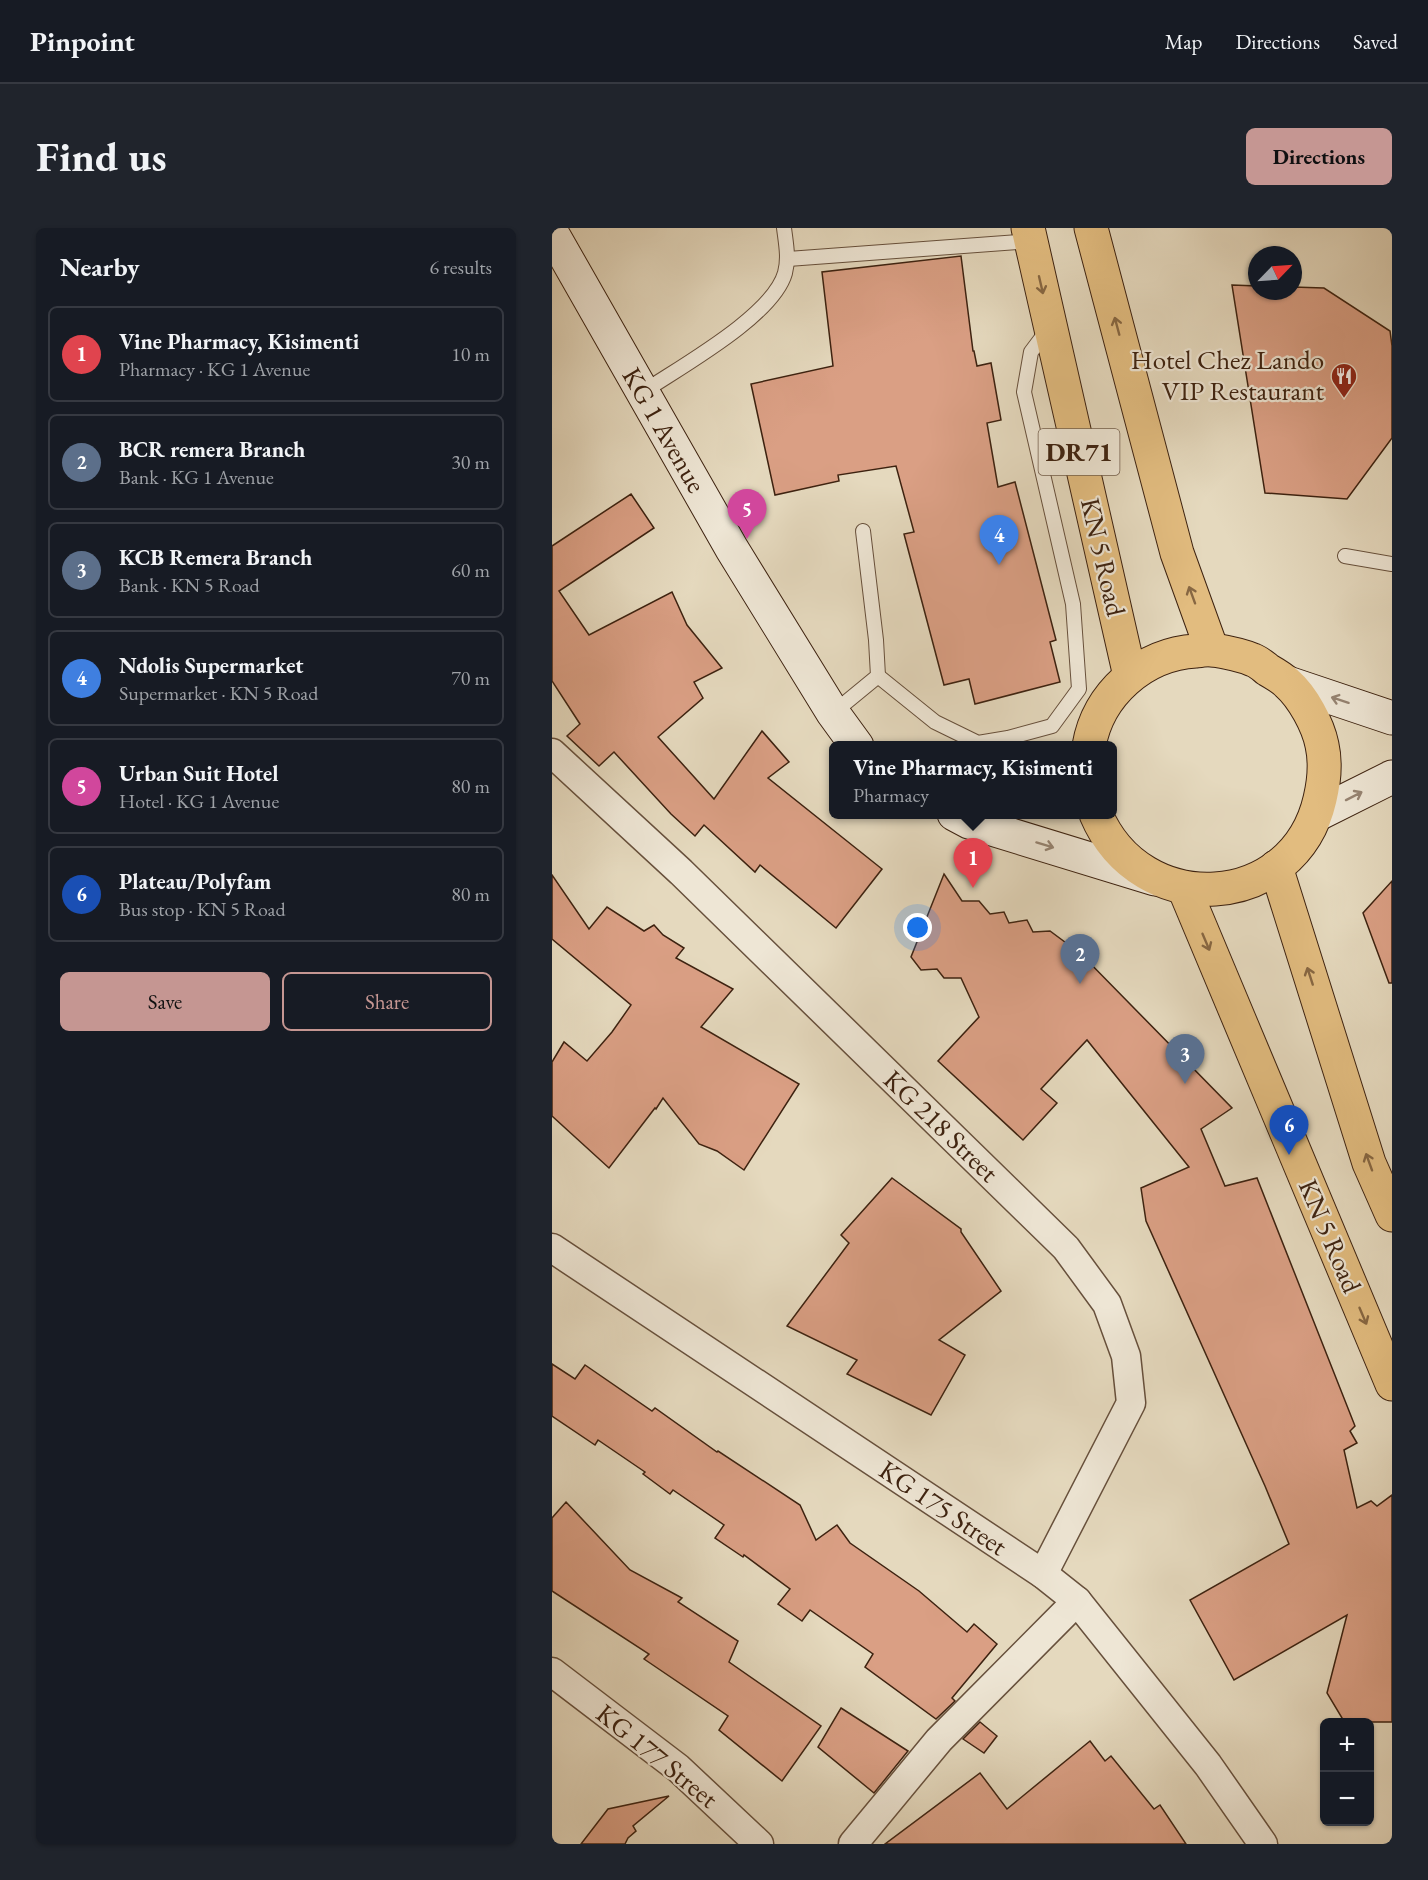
<!DOCTYPE html>
<html lang="en">
<head>
<meta charset="utf-8">
<style>
	:root { --surface:#171b24; --page:#20242c; --text:#f1f3f6; --muted:#9ea1a6; --line:#363941; --accent:#c59692 }
	body { margin:0; font-family:"EB Garamond",serif; background:var(--page); color:var(--text) }
	.controls { position:absolute; right:18px; bottom:18px; display:grid; overflow:hidden; border-radius:9px; box-shadow:0 2px 4px #0004 }
	.controls button { width:54px; height:54px; display:grid; place-items:center; padding:0; border:0; border-bottom:2px solid var(--line); background:var(--surface); color:var(--text); font:30px sans-serif }
	.compass { position:absolute; left:696px; top:18px; width:54px; height:54px; border-radius:50%; background:var(--surface); box-shadow:0 2px 4px #0004; rotate:65deg }
	.you { position:absolute; left:366px; top:700px; width:21px; height:21px; margin:-15px; border:4px solid #fff; border-radius:50%; background:#1a73e8; box-shadow:0 0 0 9px #1a73e833 }
	.badge { display:grid; place-items:center; width:39px; height:39px; border-radius:50%; background:var(--accent); color:#fff; font-size:20px; font-weight:700 }
	.pin { position:absolute; translate:-50% -50px; filter:drop-shadow(0 2px 3px #0008) }
	.pin::after { content:''; position:absolute; top:32px; width:21px; height:18px; background:inherit; clip-path:polygon(0 0,100% 0,50% 100%) }
	.popup { position:absolute; left:277px; top:513px; width:288px; height:78px; box-sizing:border-box; display:grid; place-content:center; border-radius:9px; background:var(--surface); filter:drop-shadow(0 2px 4px #0005); font-size:20px; white-space:nowrap; color:var(--muted) }
	.popup b { font-size:22px; color:var(--text) }
	.popup::after { content:''; position:absolute; left:50%; top:100%; margin-left:-12px; border:12px solid transparent; border-top-color:var(--surface) }
	.list { margin:0; padding:0; list-style:none }
	h2 { display:flex; justify-content:space-between; align-items:center; height:78px; margin:0; padding:0 24px; font-size:26px }
	h2 small { font-size:20px; font-weight:400; color:var(--muted) }
	.list li { display:grid; grid-template-columns:39px 1fr auto; gap:18px; align-items:center; box-sizing:border-box; height:96px; margin:0 12px 12px; padding:0 12px; border:2px solid var(--line); border-radius:9px }
	.list b { display:block; font-size:22px; white-space:nowrap }
	.list p { margin:0; font-size:20px; white-space:nowrap; color:var(--muted) }
	.list em { font-size:20px; font-style:normal; color:var(--muted) }
	.actions { display:flex; gap:12px; padding:18px 24px }
	.actions a { flex:1; padding:14px 0; border:2px solid var(--accent); border-radius:9px; text-align:center; font-size:21px; color:var(--accent) }
	.actions .main { background:var(--accent); color:#111 }
	.map { position:relative; flex:none; width:840px; height:1616px; overflow:hidden; border-radius:9px }
	header { display:flex; align-items:center; gap:36px; box-sizing:border-box; height:84px; padding:0 30px; background:var(--surface); border-bottom:2px solid var(--line) }
	header strong { font-size:28px }
	nav { display:flex; gap:33px; margin-inline-start:auto; font-size:21px }
	.intro { display:flex; align-items:center; justify-content:space-between; box-sizing:border-box; height:144px; padding:0 36px }
	h1 { margin:0; font-size:42px }
	.button { padding:15px 27px; border-radius:9px; background:var(--accent); color:#111; font-size:21px; font-weight:700 }
	main { display:flex; gap:36px; padding:0 36px }
	aside { flex:1; background:var(--surface); border-radius:9px; box-shadow:0 2px 4px #0004 }
	.map>svg:first-child { display:block }
	.building { fill:#da9f84; stroke:#3d2210; stroke-width:1.5 }
	.lines { fill:none; stroke-linecap:round; stroke-linejoin:round }
	.lane-casing { stroke:#67503c; stroke-width:16 }
	.street-casing { stroke:#67503c; stroke-width:31 }
	.secondary-casing { stroke:#3d2210; stroke-width:35 }
	.primary-casing { stroke:#3d2210; stroke-width:35 }
	.lane { stroke:#eee6d5; stroke-width:14 }
	.street { stroke:#eee6d5; stroke-width:28 }
	.secondary { stroke:#eee6d5; stroke-width:33 }
	.primary { stroke:#e2bc7f; stroke-width:33 }
	.oneway { stroke:#876742 }
	.oneway2 { stroke:#968472 }
	.labels { text-anchor:middle; stroke-width:4.5; stroke-linejoin:round; paint-order:stroke }
	.shield { fill:#eee6d5; stroke:#725d4b; stroke-width:1.5 }
	.shield-label { font-size:26px; font-weight:bold; fill:#3d2210 }
	.poi-label { font-size:27px; fill:#3d2210; stroke:#eee6d5; text-anchor:end }
	.street-label { font-size:27px; fill:#3d2210; stroke:#eee6d5 }
</style>
</head>
<body>
<header>
<strong>Pinpoint</strong>
<nav><a>Map</a><a>Directions</a><a>Saved</a></nav>
</header>
<div class="intro"><h1>Find us</h1><a class="button">Directions</a></div>
<main>
<aside>
<h2>Nearby<small>6 results</small></h2>
<ul class="list">
<li><span class="badge" style="background:#e0444e">1</span><div><b>Vine Pharmacy, Kisimenti</b><p>Pharmacy · KG 1 Avenue</p></div><em>10 m</em></li>
<li><span class="badge" style="background:#5c6f8a">2</span><div><b>BCR remera Branch</b><p>Bank · KG 1 Avenue</p></div><em>30 m</em></li>
<li><span class="badge" style="background:#5c6f8a">3</span><div><b>KCB Remera Branch</b><p>Bank · KN 5 Road</p></div><em>60 m</em></li>
<li><span class="badge" style="background:#3f7fe0">4</span><div><b>Ndolis Supermarket</b><p>Supermarket · KN 5 Road</p></div><em>70 m</em></li>
<li><span class="badge" style="background:#d1479c">5</span><div><b>Urban Suit Hotel</b><p>Hotel · KG 1 Avenue</p></div><em>80 m</em></li>
<li><span class="badge" style="background:#1a4fb4">6</span><div><b>Plateau/Polyfam</b><p>Bus stop · KN 5 Road</p></div><em>80 m</em></li>
</ul>
<div class="actions"><a class="main">Save</a><a>Share</a></div>
</aside>
<div class="map">
<svg width="840" height="1616" viewBox="0 0 840 1616">
	<rect width="100%" height="100%" fill="#e5d9be"/>
	<filter id="stains"><feTurbulence type="fractalNoise" baseFrequency=".00333" numOctaves="4"/><feColorMatrix values="0 0 0 0 .2 0 0 0 0 .09 0 0 0 0 .02 0 0 0 .5 -.17"/></filter>
	<radialGradient id="worn" r=".72"><stop offset=".6" stop-color="#630" stop-opacity="0"/><stop offset="1" stop-color="#630" stop-opacity=".3"/></radialGradient>
	<g class="building">
		<polygon points="409,28 421,123 422,123 425,138 439,135 449,192 435,195 446,259 463,254 504,412 498,414 508,454 423,476 417,451 392,457 352,306 362,304 344,238 286,247 287,253 223,267 199,156 281,138 270,44"/>
		<polygon points="680,57 705,58 705,63 741,63 741,59 772,60 838,103 840,118 840,210 795,271 713,265"/>
		<polygon points="79,266 102,300 7,363 37,407 120,364 135,397 170,440 142,454 151,470 106,509 162,571 210,503 237,534 216,550 330,641 284,700 208,637 203,644 152,597 143,608 119,586 62,524 47,538 15,508 28,496 0,453 0,318"/>
		<polygon points="392,646 410,673 427,673 438,686 452,684 457,695 475,692 481,704 498,703 529,726 680,880 649,901 673,958 705,950 803,1198 798,1203 805,1215 792,1222 805,1280 819,1273 825,1278 840,1267 840,1494 796,1494 790,1490 775,1465 795,1387 682,1452 638,1372 737,1316 713,1258 594,993 589,960 637,939 535,812 489,861 505,875 471,912 386,833 427,789 409,750 392,750 385,741 369,742 359,729"/>
		<polygon points="0,647 37,701 55,679 92,703 102,697 111,707 132,720 124,730 181,761 149,799 247,856 192,942 165,923 147,916 111,870 104,881 103,880 57,940 0,888 0,834 12,814 35,833 60,804 79,777 0,711"/>
		<polygon points="840,653 840,755 837,755 811,685"/>
		<polygon points="340,950 409,1001 409,1004 449,1063 387,1112 413,1127 379,1187 295,1146 305,1132 235,1098 297,1015 289,1007"/>
		<polygon points="0,1136 23,1151 33,1137 100,1183 103,1180 165,1224 166,1223 248,1277 264,1312 285,1297 298,1315 367,1363 415,1404 422,1396 445,1416 400,1470 403,1473 384,1491 313,1439 321,1426 258,1382 250,1393 226,1376 238,1361 192,1327 191,1329 163,1310 172,1297 121,1262 118,1266 91,1246 93,1244 46,1212 43,1217 0,1188"/>
		<polygon points="14,1274 78,1342 130,1370 126,1374 186,1413 177,1434 269,1498 230,1553 167,1502 176,1488 92,1431 97,1426 0,1363 0,1290"/>
		<polygon points="289,1480 356,1523 322,1565 266,1519"/>
		<polygon points="428,1494 445,1508 432,1525 411,1511"/>
		<polygon points="538,1513 553,1533 559,1528 602,1581 608,1577 634,1616 333,1616 428,1545 455,1581"/>
		<polygon points="117,1568 81,1598 84,1603 76,1610 73,1616 29,1616 56,1581"/>
	</g>
	<g class="lines">
		<g class="lane-casing">
			<g id="lane">
				<polyline points="236,31 479,13"/>
				<path d="M 91,164 C 128,139 221,88 233,45 C 237,30 234,16 232,0"/>
				<polyline points="793,328 840,336"/>
				<polyline points="326,448 383,494 426,515 456,510 500,498 527,461 521,376 472,164 479,124 497,100"/>
				<polyline points="281,485 326,448 324,412 311,303"/>
			</g>
		</g>
		<g class="street-casing">
			<g id="street">
				<polyline points="0,525 129,644 514,1020 555,1076 574,1128 579,1175 491,1346"/>
				<polyline points="0,1020 491,1346 525,1373 656,1537 711,1616"/>
				<polyline points="0,1444 126,1540 207,1616"/>
				<polyline points="301,1616 387,1512 525,1373"/>
			</g>
		</g>
		<g class="secondary-casing">
			<g id="secondary">
				<polyline points="0,5 180,321 281,485 305,518"/>
				<polyline points="736,455 840,490"/>
				<polyline points="402,586 417,594 603,651"/>
				<polyline points="764,587 840,549"/>
			</g>
		</g>
		<g class="primary-casing">
			<g id="primary">
				<polyline points="476,0 578,448"/>
				<polyline points="539,0 625,325 660,422"/>
				<path d="M 537,518 C 546,466 591,426 644,423 C 650,422 656,421 662,422 C 674,424 690,427 701,432 C 707,434 712,439 716,442 C 723,446 730,450 735,455 C 751,469 766,497 770,517 C 774,535 772,554 768,571 C 742,684 589,693 544,586"/>
				<polyline points="724,639 817,935 840,987"/>
				<polyline points="632,660 840,1156"/>
			</g>
		</g>
		<use href="#lane" class="lane"/>
		<use href="#street" class="street"/>
		<use href="#secondary" class="secondary"/>
		<use href="#primary" class="primary"/>
	</g>
	<defs><path id="oneway-shaft" d="M-6 0H5M1.5-3L5.5 0L1.5 3" fill="none" stroke-width="1.6" stroke-linecap="round" stroke-linejoin="round" transform="scale(1.5)"/></defs>
	<g class="oneway">
		<use href="#oneway-shaft" transform="translate(489 57) rotate(77)"/>
		<use href="#oneway-shaft" transform="translate(565 98) rotate(-105)"/>
		<use href="#oneway-shaft" transform="translate(640 367) rotate(-110)"/>
		<use href="#oneway-shaft" transform="translate(654 714) rotate(67)"/>
		<use href="#oneway-shaft" transform="translate(758 748) rotate(-108)"/>
		<use href="#oneway-shaft" transform="translate(817 934) rotate(-110)"/>
		<use href="#oneway-shaft" transform="translate(811 1088) rotate(67)"/>
	</g>
	<g class="oneway2">
		<use href="#oneway-shaft" transform="translate(788 472) rotate(-162)"/>
		<use href="#oneway-shaft" transform="translate(802 568) rotate(-27)"/>
		<use href="#oneway-shaft" transform="translate(493 617) rotate(17)"/>
	</g>
	<defs>
		<g id="restaurant-pin" transform="scale(1.35)"><path d="M0 17L-7.5 6A9.5 9.5 0 1 1 7.5 6Z" fill="#8f2418" stroke="#eee6d5"/><path d="M-5-6h1v4h1v-4h1v4h1v-4h1v5L-1.5 .5V6h-2V.5L-5-1ZM5-6V6H3V1.5H1.5Q1.5-4 5-6Z" fill="#fff"/></g>
	</defs>
	<g fill-rule="evenodd">
		<use href="#restaurant-pin" x="792" y="148"/>
	</g>
	<g class="labels">
		<rect class="shield" x="486.5" y="201" width="81" height="46" rx="4.5"/>
		<g class="shield-label">
			<text x="527" y="233">DR71</text>
		</g>
		<g class="poi-label">
			<text x="772" y="141">Hotel Chez Lando<tspan x="772" dy="31">VIP Restaurant</tspan></text>
		</g>
		<g class="street-label">
			<text transform="translate(112 202) rotate(60)" y="9">KG 1 Avenue</text>
			<text transform="translate(551 329) rotate(77)" y="9">KN 5 Road</text>
			<text transform="translate(389 898) rotate(44)" y="9">KG 218 Street</text>
			<text transform="translate(778 1008) rotate(67)" y="9">KN 5 Road</text>
			<text transform="translate(391 1280) rotate(34)" y="9">KG 175 Street</text>
			<text transform="translate(105 1528) rotate(39)" y="9">KG 177 Street</text>
		</g>
	</g>
	<rect width="100%" height="100%" filter="url(#stains)"/>
	<rect width="100%" height="100%" fill="url(#worn)"/>
</svg>
<div class="controls">
<button>+</button>
<button>−</button>
</div>
<svg class="compass" viewBox="-18 -18 36 36"><path d="M0-13l5 13h-10z" fill="#e53935"/><path d="M0 13l5-13h-10z" fill="#9ea1a6"/></svg>
<div class="you"></div>
<div class="pin badge" style="left:421px;top:660px;background:#e0444e">1</div>
<div class="popup"><b>Vine Pharmacy, Kisimenti</b>Pharmacy</div>
<div class="pin badge" style="left:528px;top:756px;background:#5c6f8a">2</div>
<div class="pin badge" style="left:633px;top:856px;background:#5c6f8a">3</div>
<div class="pin badge" style="left:447px;top:337px;background:#3f7fe0">4</div>
<div class="pin badge" style="left:195px;top:311px;background:#d1479c">5</div>
<div class="pin badge" style="left:737px;top:927px;background:#1a4fb4">6</div>
</div>
</main>
</body>
</html>
